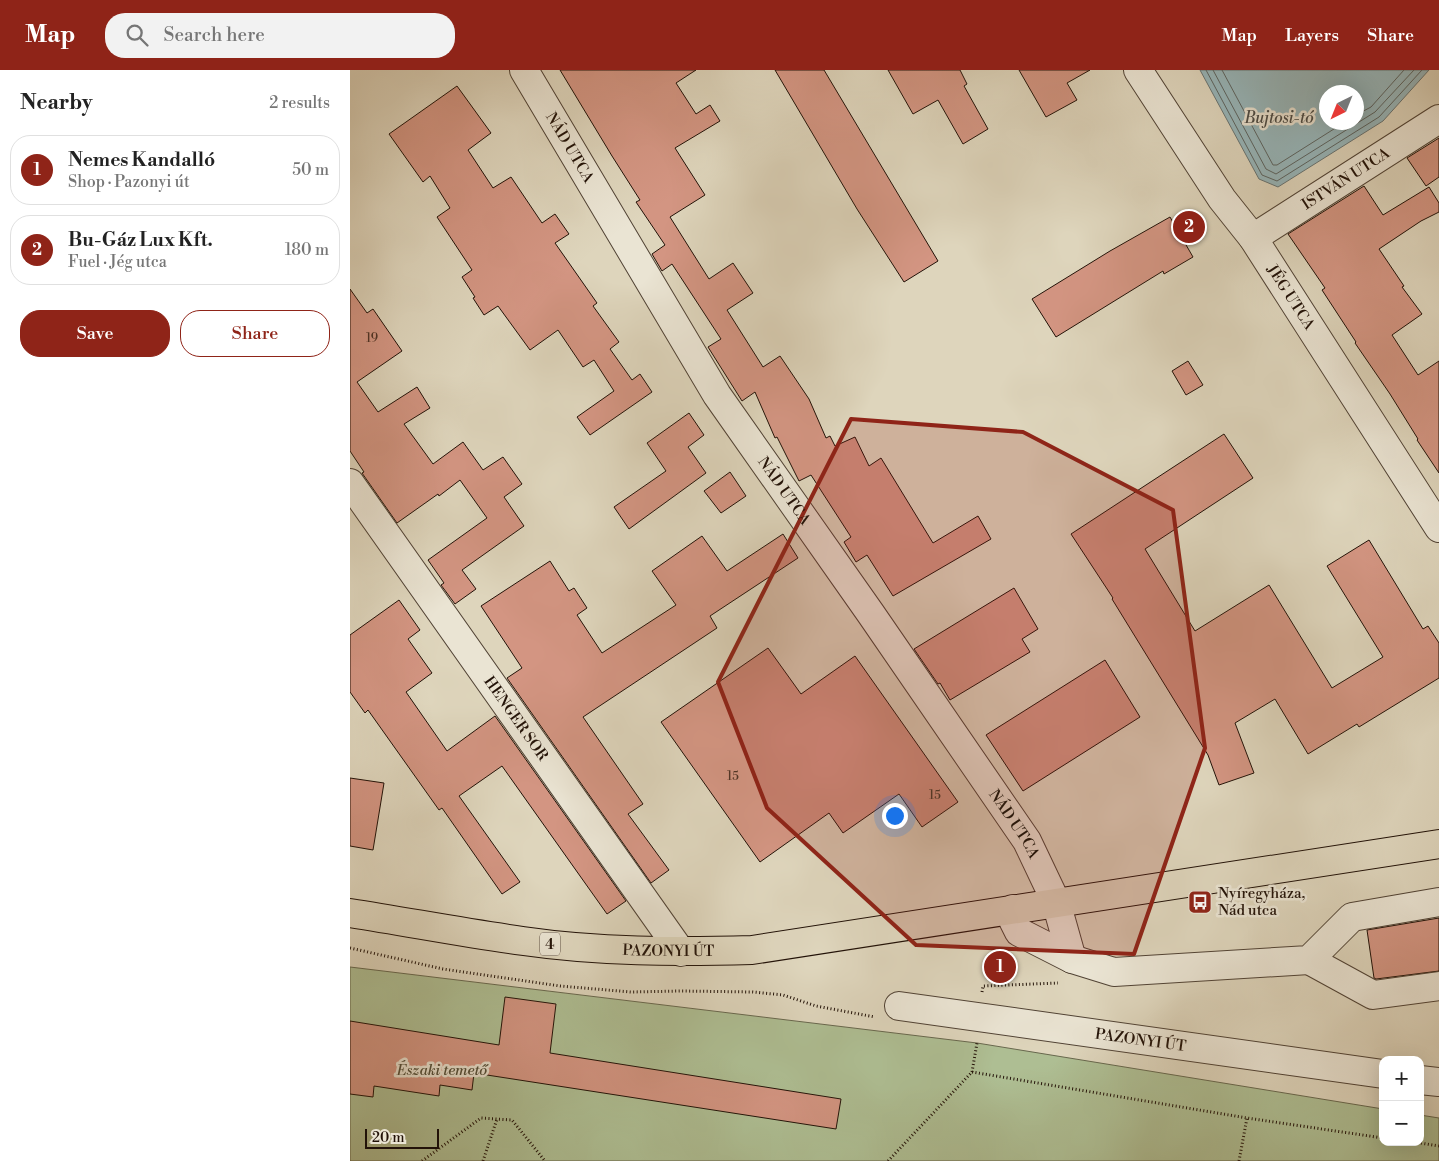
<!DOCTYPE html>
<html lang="en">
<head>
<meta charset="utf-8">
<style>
	:root { --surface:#fff; --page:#f2f2f2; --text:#222; --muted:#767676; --line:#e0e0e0; --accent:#8f2418 }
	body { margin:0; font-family:"Libre Bodoni",serif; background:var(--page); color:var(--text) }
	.controls { position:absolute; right:15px; bottom:15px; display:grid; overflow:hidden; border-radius:10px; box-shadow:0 5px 20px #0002 }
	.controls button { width:45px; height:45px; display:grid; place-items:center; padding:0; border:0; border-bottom:1px solid var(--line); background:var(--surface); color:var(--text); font:25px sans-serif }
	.compass { position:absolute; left:969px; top:15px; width:45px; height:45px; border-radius:50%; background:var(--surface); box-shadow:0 5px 20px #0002; rotate:223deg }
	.scale { position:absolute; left:15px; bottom:12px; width:74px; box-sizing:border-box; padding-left:5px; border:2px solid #221208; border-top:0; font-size:14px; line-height:18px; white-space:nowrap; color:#221208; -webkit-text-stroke:4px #eae4d3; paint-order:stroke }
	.you { position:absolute; left:544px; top:745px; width:18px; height:18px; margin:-12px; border:4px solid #fff; border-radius:50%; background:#1a73e8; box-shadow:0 0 0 8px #1a73e833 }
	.badge { display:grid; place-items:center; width:32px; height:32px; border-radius:50%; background:var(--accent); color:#fff; font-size:16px; font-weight:700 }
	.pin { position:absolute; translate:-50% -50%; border:2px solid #fff; box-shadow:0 1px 5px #0006 }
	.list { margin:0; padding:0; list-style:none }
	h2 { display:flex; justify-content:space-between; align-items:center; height:65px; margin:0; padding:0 20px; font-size:21px }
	h2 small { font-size:16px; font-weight:400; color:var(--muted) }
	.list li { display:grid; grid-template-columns:32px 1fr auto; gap:15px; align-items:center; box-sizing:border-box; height:70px; margin:0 10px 10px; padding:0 10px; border:1px solid var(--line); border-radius:20px }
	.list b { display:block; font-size:19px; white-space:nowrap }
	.list p { margin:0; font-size:16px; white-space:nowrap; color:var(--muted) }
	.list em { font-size:16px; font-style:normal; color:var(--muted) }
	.actions { display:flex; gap:10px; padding:15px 20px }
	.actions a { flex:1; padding:11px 0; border:1px solid var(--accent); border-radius:20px; text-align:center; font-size:18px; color:var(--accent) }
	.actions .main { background:var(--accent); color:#fff }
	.icon { flex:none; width:28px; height:28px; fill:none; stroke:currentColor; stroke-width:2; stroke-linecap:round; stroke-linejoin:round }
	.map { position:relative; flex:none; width:1089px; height:1091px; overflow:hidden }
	header { display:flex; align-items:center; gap:30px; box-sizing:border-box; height:70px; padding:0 25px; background:var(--accent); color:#fff }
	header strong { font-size:24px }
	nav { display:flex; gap:28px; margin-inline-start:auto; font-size:18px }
	.search { width:350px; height:45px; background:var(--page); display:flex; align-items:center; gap:12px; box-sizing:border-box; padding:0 18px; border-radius:20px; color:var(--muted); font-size:19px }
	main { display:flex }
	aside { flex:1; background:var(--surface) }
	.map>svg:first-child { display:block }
	.green { fill:#aebe93; stroke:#68684e }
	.water { fill:#97b6ba; stroke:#687473; fill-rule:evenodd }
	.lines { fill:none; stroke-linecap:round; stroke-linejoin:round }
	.shore { stroke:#5c6461; stroke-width:1 }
	.building { fill:#d39582; stroke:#221208 }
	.minor-casing { stroke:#514335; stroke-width:30 }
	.major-casing { stroke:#221208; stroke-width:30 }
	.path { stroke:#221208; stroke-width:3; stroke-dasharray:1 2.5; stroke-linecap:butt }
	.minor { stroke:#eae4d3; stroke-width:28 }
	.major { stroke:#ded5bc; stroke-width:28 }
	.marked { fill:#8f2418; fill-opacity:0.2; stroke:#8f2418; stroke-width:4; stroke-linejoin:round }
	.labels { text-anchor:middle; stroke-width:5; stroke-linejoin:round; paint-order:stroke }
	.number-label { font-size:12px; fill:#4e3326 }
	.shield { fill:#eae4d3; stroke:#5e5145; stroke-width:1 }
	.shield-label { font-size:14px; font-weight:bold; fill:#221208 }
	.street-label { font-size:15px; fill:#221208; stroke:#eae4d3 }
	.poi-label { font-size:15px; fill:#221208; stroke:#eae4d3; text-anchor:start }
	.park-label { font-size:15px; font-style:italic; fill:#534e39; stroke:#eae4d3 }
	.water-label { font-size:16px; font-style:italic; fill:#4b4b46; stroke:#eae4d3 }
</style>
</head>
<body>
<header>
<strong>Map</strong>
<div class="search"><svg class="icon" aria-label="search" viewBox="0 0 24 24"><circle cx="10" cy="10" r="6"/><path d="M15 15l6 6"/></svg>Search here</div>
<nav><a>Map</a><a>Layers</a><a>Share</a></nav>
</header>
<main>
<aside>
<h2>Nearby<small>2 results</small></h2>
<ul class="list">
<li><span class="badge">1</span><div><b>Nemes Kandalló</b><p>Shop · Pazonyi út</p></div><em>50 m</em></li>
<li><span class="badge">2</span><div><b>Bu-Gáz Lux Kft.</b><p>Fuel · Jég utca</p></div><em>180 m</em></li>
</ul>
<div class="actions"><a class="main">Save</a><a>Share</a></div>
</aside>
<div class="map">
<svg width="1089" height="1091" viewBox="0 0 1089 1091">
	<rect width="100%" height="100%" fill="#ded5bc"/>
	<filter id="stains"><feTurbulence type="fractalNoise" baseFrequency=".004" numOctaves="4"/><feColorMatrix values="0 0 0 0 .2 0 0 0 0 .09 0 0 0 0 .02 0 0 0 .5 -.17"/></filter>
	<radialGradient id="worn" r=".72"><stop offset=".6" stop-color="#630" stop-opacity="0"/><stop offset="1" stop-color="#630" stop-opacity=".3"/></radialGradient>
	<polygon class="green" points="0,897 627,973 1033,1039 1033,1072 1070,1072 1070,1045 1089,1048 1089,1091 0,1091"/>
	<path class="water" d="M 850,0 L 1079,0 L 1033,51 L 928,117 L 909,109 ZM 976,22 L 1006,22 L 1006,52 L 976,52 Z"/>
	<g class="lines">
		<g class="shore">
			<polyline points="856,0 912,105 927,111 1029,47 1072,0"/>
			<polyline points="863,0 916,99 926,104 1025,42 1064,0"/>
			<polyline points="872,0 923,95 927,95 995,52"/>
			<polyline points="1006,45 1021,37 1054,0"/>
		</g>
	</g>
	<g class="building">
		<polygon points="210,0 346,0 326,13 346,44 360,35 370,51 325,78 355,125 320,147 359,209 383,193 403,223 377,240 413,297 430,286 459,329 476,368 480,366 485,376 505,367 519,396 531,388 583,473 628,446 641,469 543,526 517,485 506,492 494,472 501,467 461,405 449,411 427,367 425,368 405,322 392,331 358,277 371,269 322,194 312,201 302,184 315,175 286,132 290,130 262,86"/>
		<polygon points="425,0 474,0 588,191 554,212 507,139"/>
		<polygon points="538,0 610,0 617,14 614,16 638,59 613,74 588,30 563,44"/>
		<polygon points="669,0 740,0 717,13 727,30 696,47"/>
		<polygon points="107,16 141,63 118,80 143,118 161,107 192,153 205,144 219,164 205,173 247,233 243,236 269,272 260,279 282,310 290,304 302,322 240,365 227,347 264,321 244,290 233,297 208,260 180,280 148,236 134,245 123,228 125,227 112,207 122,200 87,147 100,138 80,106 73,112 39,64"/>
		<polygon points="1089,68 1089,107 1076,116 1057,88"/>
		<polygon points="1014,116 1033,145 1079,117 1089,133 1089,142 1071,151 1029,179 1054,216 1052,217 1072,244 1042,265 1068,305 1089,291 1089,403 1067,370 1068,369 1040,324 1005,273 1006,272 972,220 975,218 938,164"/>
		<polygon points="820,147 843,187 814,204 813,201 706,267 682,229 760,181"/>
		<polygon points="0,219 17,243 23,239 52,281 7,312 28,342 67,317 80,338 54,354 83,394 113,372 133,400 153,387 172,414 154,427 174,456 112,500 126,519 105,534 91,515 94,513 78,490 137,448 110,410 89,426 88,424 47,453 12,403 14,402 0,381"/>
		<polygon points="838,291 853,315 836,325 822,301"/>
		<polygon points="339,343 354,365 338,377 356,403 279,459 264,437 316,401 297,373"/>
		<polygon points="874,364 903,408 795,479 845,561 919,515 982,618 1033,587 977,496 1019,470 1073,559 1078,556 1089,573 1089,608 1009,657 1007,654 958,684 925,629 885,653 904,703 869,715 858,685 762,529 763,528 721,464"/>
		<polygon points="380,402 396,426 371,443 354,421"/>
		<polygon points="433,464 448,488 360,546 367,558 233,647 293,734 278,744 319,800 301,813 157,608 172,598 131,536 200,491 219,521 224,518 237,538 227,545 252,583 326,535 302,501 352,466 377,501"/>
		<polygon points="664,518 688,559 672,569 680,582 600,630 590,613 588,614 564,579"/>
		<polygon points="49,530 70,560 58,569 82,603 56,622 97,681 145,646 276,831 257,844 152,696 109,726 170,812 152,824 92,738 89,740 18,640 15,643 0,622 0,565"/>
		<polygon points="418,578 451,624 505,586 608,732 572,757 549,724 493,763 479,743 410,792 311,652"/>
		<polygon points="755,590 790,647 673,721 636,665"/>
		<polygon points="0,708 34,713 23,780 0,776"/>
		<polygon points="1089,848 1089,901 1026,909 1024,908 1017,860"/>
		<polygon points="155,927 206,934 200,983 491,1029 486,1059 124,1003 122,1020 90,1015 89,1026 24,1016 23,1027 0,1024 0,951 149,975"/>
	</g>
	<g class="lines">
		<g class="minor-casing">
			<g id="minor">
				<path id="s1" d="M 174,0 L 367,325 L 521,544 L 677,771 L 706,832 L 722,889"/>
				<path id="s2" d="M 788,0 L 872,129 L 903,168 L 1089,458"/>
				<path id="s3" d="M 903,168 L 1089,49"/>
				<path id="s4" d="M 0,413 L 331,882"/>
				<polyline points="663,839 663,850 669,862 722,889 764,902 959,890 1002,847 1089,832"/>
				<polyline points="959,890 1023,925 1089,916"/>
				<path id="s5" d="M 549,936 L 1033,1004"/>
				<polyline points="1070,1010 1089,1012"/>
			</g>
		</g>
		<g class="major-casing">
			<g id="major">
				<path id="s6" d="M 0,843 C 58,852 115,863 173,871 C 249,882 326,882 402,880 L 1089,774"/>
			</g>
		</g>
		<g class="path">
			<polyline points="0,878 93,899 210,916 281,922 331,921 403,922 433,925 466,936 525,947"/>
			<polyline points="632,922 633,916 708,913"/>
			<polyline points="622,1002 897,1048 1033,1068"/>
			<polyline points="1064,1072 1089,1076"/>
			<polyline points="72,1091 131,1048 162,1050 195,1091"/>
			<polyline points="133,1091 147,1049"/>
			<polyline points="538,1091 622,1002 627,973"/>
			<polyline points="889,1091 897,1048"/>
		</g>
		<use href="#minor" class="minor"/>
		<use href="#major" class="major"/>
	</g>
	<path class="marked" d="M 501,349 L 673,362 L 823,440 L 855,678 L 784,884 L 566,875 L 417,738 L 368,612 Z"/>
	<defs>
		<g id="bus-square" transform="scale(1.25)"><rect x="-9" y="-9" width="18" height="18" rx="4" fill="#8f2418" stroke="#eae4d3"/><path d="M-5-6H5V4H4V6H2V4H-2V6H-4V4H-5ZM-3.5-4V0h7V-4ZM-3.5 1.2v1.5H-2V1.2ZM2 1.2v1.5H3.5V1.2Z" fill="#fff"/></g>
	</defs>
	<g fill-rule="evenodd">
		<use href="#bus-square" x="850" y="832"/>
	</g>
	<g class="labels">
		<g class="number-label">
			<text x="22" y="272">19</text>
			<text x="383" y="710">15</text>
			<text x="585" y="729">15</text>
		</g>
		<rect class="shield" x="190" y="862.5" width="20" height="23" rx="4"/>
		<g class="shield-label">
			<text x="200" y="879">4</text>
		</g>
		<g class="street-label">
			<text dy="5" stroke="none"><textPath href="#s1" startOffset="90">NÁD UTCA</textPath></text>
			<text dy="5" stroke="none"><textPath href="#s3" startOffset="110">ISTVÁN UTCA</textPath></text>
			<text dy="5" stroke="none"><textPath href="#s2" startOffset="274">JÉG UTCA</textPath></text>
			<text dy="5" stroke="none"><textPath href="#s1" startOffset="495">NÁD UTCA</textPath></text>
			<text dy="5" stroke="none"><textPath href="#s4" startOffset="288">HENGER SOR</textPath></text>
			<text dy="5" stroke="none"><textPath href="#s1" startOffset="900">NÁD UTCA</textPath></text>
			<text dy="5" stroke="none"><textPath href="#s6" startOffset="321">PAZONYI ÚT</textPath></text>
			<text dy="5" stroke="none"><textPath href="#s5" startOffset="244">PAZONYI ÚT</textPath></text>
		</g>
		<g class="poi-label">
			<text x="868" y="828">Nyíregyháza,<tspan x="868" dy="17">Nád utca</tspan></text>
		</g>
		<g class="park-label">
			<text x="92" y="1005">Északi temető</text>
		</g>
		<g class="water-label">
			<text x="929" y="53">Bujtosi-tó</text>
		</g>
	</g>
	<rect width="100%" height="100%" filter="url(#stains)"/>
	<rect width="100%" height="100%" fill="url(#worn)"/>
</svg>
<div class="controls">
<button>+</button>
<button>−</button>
</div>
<svg class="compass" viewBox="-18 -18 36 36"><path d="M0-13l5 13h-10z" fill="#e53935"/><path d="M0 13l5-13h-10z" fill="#767676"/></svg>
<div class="scale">20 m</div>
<div class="you"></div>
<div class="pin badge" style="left:650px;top:897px">1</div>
<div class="pin badge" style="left:839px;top:157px">2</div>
</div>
</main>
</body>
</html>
